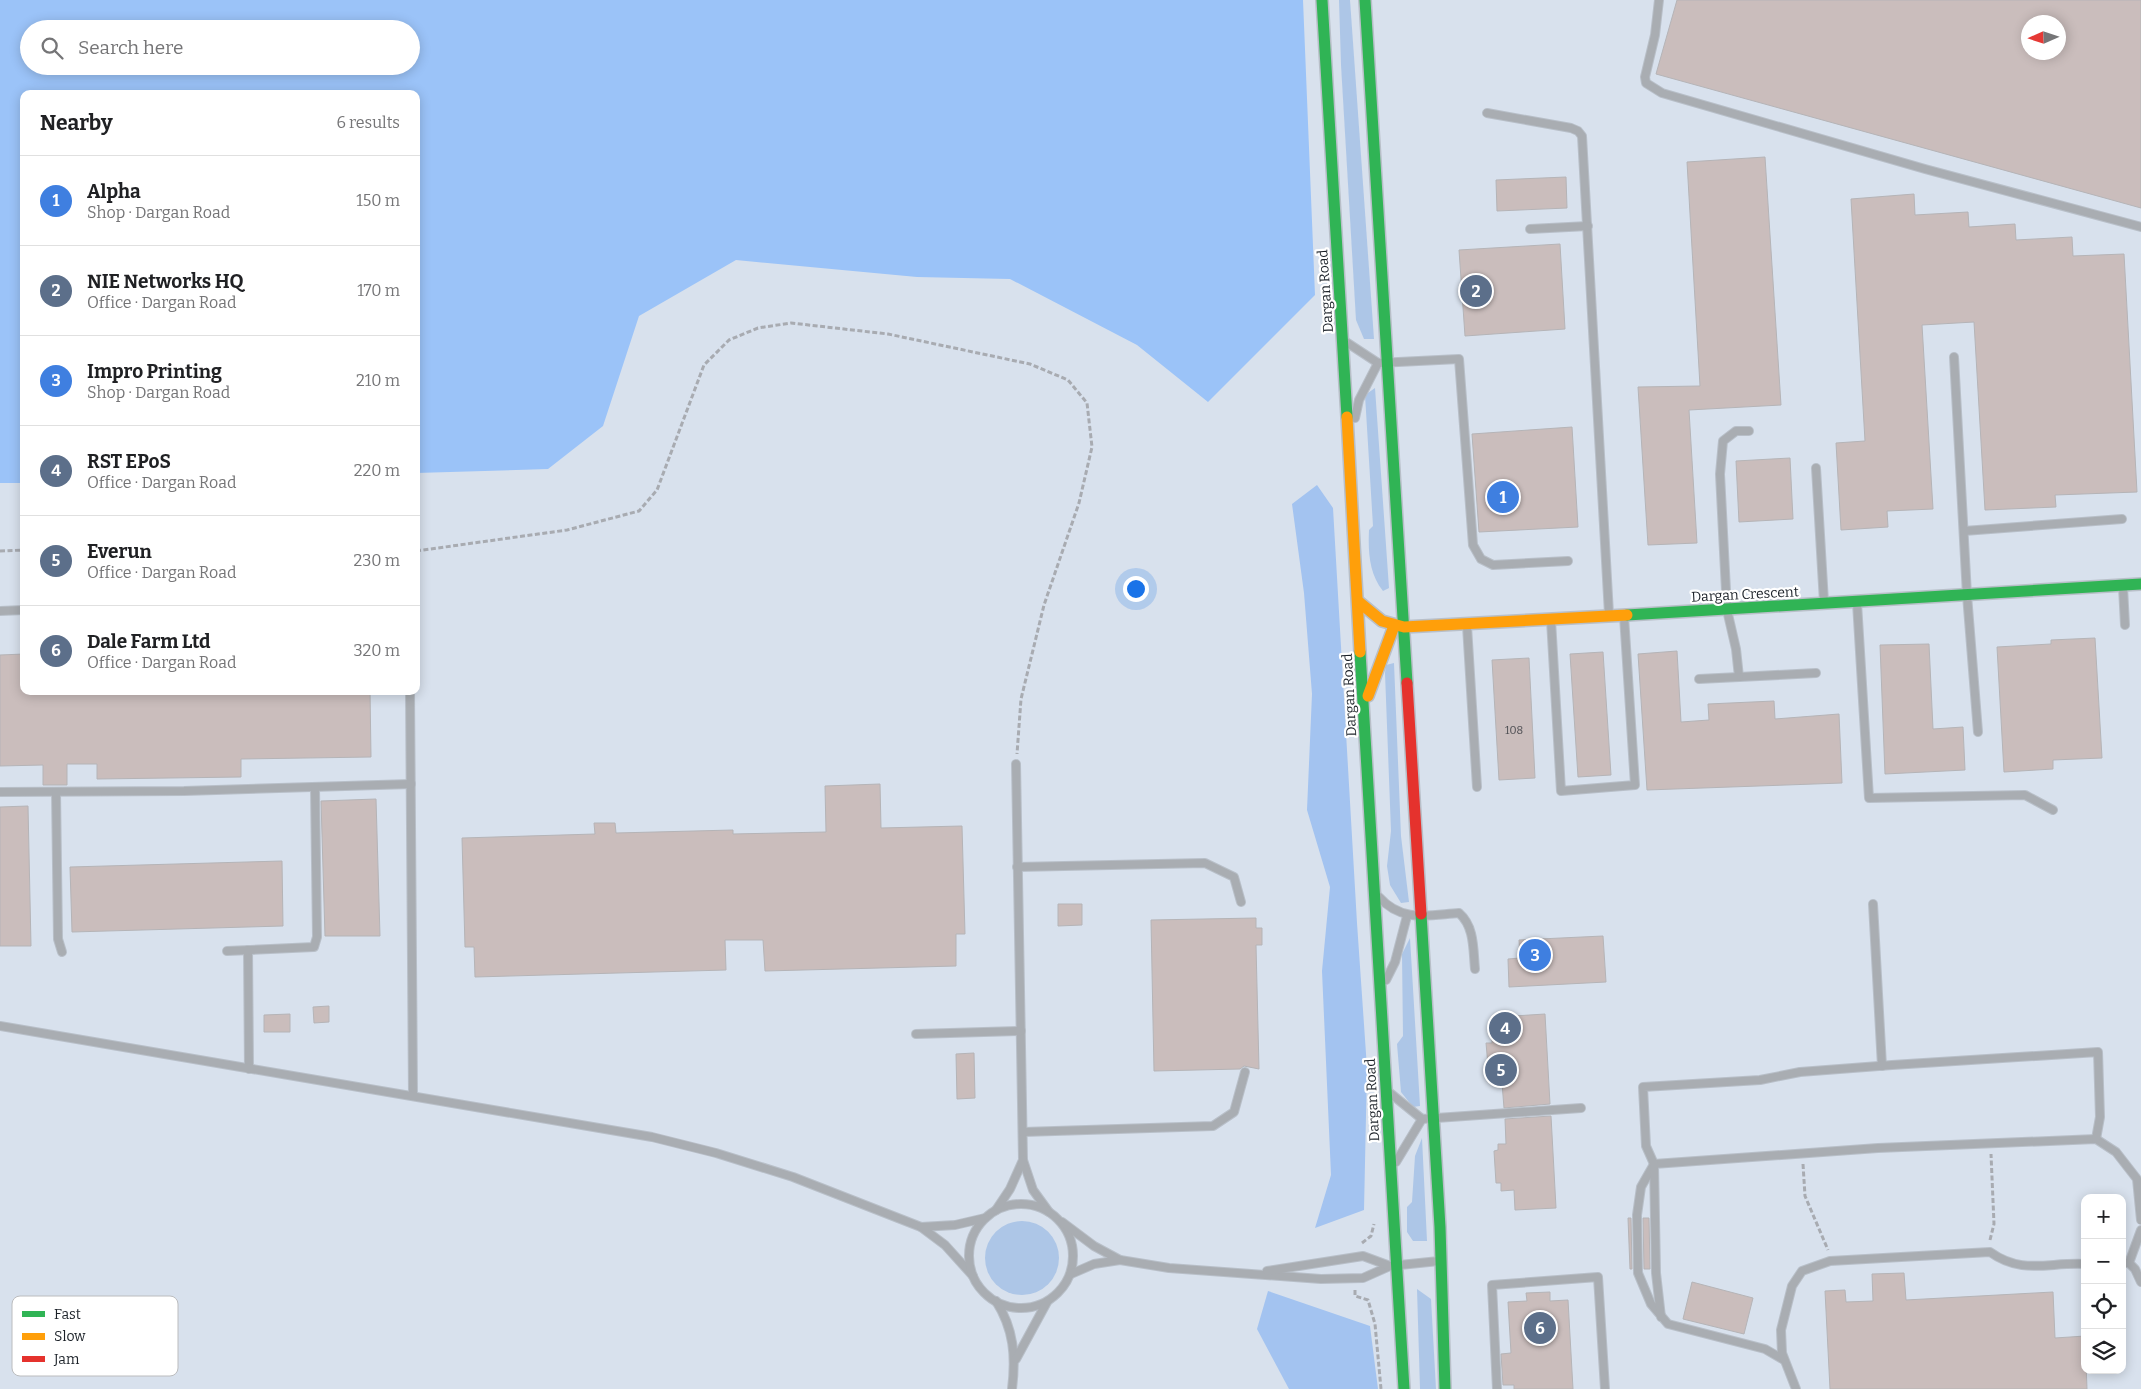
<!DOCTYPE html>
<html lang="en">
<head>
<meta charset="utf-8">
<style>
	:root { --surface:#fff; --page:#f6f6f6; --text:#202124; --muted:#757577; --line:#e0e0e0; --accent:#0f766e }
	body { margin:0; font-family:Bitter,serif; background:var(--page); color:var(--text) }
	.controls { position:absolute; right:15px; bottom:15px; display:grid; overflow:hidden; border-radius:10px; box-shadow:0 2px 12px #0003 }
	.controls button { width:45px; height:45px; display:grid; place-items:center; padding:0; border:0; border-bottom:1px solid var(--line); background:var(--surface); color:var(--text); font:25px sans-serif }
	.compass { position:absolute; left:2021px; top:15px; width:45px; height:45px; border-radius:50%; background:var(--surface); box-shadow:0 2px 12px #0003; rotate:267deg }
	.you { position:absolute; left:1135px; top:588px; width:18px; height:18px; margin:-12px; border:4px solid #fff; border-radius:50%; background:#1a73e8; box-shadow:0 0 0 8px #1a73e833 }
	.badge { display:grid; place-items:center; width:32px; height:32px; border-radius:50%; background:var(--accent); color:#fff; font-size:16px; font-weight:700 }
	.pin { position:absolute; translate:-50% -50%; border:2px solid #fff; box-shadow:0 1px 5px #0006 }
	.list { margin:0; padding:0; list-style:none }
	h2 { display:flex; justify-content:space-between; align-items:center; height:65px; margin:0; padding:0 20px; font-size:21px }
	h2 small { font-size:16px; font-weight:400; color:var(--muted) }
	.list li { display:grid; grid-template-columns:32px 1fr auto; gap:15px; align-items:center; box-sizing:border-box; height:90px; padding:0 20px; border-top:1px solid var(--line) }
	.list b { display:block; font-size:19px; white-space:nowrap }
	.list p { margin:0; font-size:16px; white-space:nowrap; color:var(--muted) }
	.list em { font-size:16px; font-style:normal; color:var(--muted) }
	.icon { flex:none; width:28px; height:28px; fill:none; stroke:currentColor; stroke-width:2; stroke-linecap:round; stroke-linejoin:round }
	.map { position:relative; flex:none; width:2141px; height:1389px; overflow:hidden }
	.search { position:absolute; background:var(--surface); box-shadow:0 2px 12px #0003; left:20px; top:20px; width:400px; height:55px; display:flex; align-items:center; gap:12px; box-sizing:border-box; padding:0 18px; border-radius:28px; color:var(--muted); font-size:19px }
	.panel { position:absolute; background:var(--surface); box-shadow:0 2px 12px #0003; left:20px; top:90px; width:400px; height:605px; border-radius:10px }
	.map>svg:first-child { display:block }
	.green { fill:#adc6e7 }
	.forest { fill:#a3c3f0 }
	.water { fill:#9bc3f8; fill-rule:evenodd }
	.building { fill:#cabdbc; stroke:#b5b4b7; fill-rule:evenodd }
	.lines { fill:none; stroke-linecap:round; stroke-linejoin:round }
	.lane-casing { stroke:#b8bfc8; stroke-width:10 }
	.fast-casing { stroke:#b8bfc8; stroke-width:14 }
	.slow-casing { stroke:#b8bfc8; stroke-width:14 }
	.jam-casing { stroke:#b8bfc8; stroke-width:14 }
	.path { stroke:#a8abb1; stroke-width:3; stroke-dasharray:5 2.5; stroke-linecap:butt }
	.lane { stroke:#a9adb2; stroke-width:8 }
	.fast { stroke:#30b455; stroke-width:11 }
	.slow { stroke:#ff9f0a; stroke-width:11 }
	.jam { stroke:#e5322d; stroke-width:11 }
	.labels { text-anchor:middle; stroke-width:4.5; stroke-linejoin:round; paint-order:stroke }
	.number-label { font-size:11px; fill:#47484d }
	.street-label { font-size:14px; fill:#1b2128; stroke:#fff }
	.key { fill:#fff; stroke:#bbbcbe; stroke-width:1 }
	.key-label { font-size:14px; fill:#1b2128 }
</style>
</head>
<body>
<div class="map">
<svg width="2141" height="1389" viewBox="0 0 2141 1389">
	<rect width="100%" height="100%" fill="#d8e1ed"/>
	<g class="green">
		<polygon points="1339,0 1350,0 1374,339 1364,339 1356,320 1341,65"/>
		<path d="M 1375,388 L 1389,588 L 1383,591 C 1369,574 1368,551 1369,530 L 1373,526 L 1365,395 Z"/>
		<polygon points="1394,663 1401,836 1409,902 1401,903 1390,885 1387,866 1391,831 1385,673 1386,665"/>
		<polygon points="1410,938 1420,1106 1413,1107 1401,1092 1397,1044 1403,1036 1402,954"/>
		<polygon points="1422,1138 1427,1241 1413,1241 1407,1232 1407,1207 1412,1202 1415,1156"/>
		<circle cx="1022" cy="1258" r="37"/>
		<polygon points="1417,1289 1431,1299 1436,1389 1420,1389"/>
	</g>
	<g class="forest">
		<polygon points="1317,485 1333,508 1357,923 1367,1068 1364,1210 1315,1228 1331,1175 1322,971 1330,887 1307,810 1312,694 1304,593 1292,504"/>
		<polygon points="1268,1291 1370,1326 1378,1389 1289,1389 1257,1329"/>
	</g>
	<path class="water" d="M 0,0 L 1303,0 L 1315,295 L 1208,402 L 1137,345 L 1010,279 L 917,277 L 736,260 L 639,316 L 603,426 L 548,469 L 416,473 L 416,94 L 24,94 L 24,483 L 0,483 ZM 29,29 L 411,29 L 411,66 L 29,66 Z"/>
	<g class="building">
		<path d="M 1677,0 L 2141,0 L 2141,208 L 1656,74 ZM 2028,22 L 2058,22 L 2058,52 L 2028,52 Z"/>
		<polygon points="1765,157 1781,405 1689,410 1697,543 1648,545 1638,387 1700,386 1687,162"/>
		<polygon points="1566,177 1567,208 1497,211 1496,180"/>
		<polygon points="1914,194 1915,215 1968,212 1969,227 2015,224 2016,240 2072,237 2073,256 2124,254 2137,492 2055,495 2056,507 1985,510 1974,322 1922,325 1933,509 1887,511 1888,527 1841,530 1836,443 1865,441 1851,199"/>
		<polygon points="1560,244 1565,329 1465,336 1459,250"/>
		<polygon points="1572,427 1578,527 1479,532 1472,434"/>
		<polygon points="1790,458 1793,519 1739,522 1736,461"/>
		<polygon points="2095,638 2102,758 2053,760 2053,769 2004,772 1997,647 2051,644 2051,640"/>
		<polygon points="1929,644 1933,729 1963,727 1965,770 1885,774 1880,645"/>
		<polygon points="1677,651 1681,722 1709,720 1708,704 1774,701 1775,719 1839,714 1842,783 1647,790 1638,654"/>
		<polygon points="1603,652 1611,775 1578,777 1570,654"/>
		<polygon points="24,654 24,691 370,691 371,757 241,759 241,777 97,779 97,764 67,764 67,785 43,785 43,765 0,766 0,655"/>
		<polygon points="1529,658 1535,778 1499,780 1492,660"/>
		<polygon points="880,784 881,828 962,826 965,934 956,934 956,966 765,971 763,940 725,940 726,970 475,977 474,947 465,947 462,838 595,834 594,823 615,823 616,833 733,830 733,834 826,832 825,786"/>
		<polygon points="376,799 380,936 325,936 321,801"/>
		<polygon points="28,806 31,946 0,946 0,807"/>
		<polygon points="282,861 283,926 72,932 70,867"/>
		<polygon points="1058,904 1082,904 1082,925 1058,926"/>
		<polygon points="1256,918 1256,928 1262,928 1262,945 1256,945 1259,1069 1244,1066 1240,1069 1154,1071 1151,920"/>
		<polygon points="1603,936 1606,982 1509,987 1508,959 1520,958 1519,940"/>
		<polygon points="329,1006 329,1022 314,1023 313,1007"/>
		<polygon points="290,1014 290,1032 264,1032 264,1015"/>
		<polygon points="1545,1014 1550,1104 1504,1108 1502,1083 1496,1083 1495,1076 1489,1077 1486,1043 1492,1043 1492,1038 1500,1037 1499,1017"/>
		<polygon points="974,1053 975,1098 957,1099 956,1054"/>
		<polygon points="1551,1116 1556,1208 1515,1210 1514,1190 1501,1191 1501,1183 1496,1183 1494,1151 1498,1150 1498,1144 1506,1144 1505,1119"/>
		<polygon points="1628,1218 1631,1218 1632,1269 1630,1269"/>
		<polygon points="1643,1218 1649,1218 1650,1269 1644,1269"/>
		<polygon points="1904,1273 1906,1300 2053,1292 2055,1338 2085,1336 2087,1389 1830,1389 1825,1291 1845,1290 1846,1302 1873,1301 1872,1274"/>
		<polygon points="1692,1282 1753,1298 1744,1334 1683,1319"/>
		<polygon points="1550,1292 1550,1301 1568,1300 1573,1389 1514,1389 1514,1385 1503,1385 1501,1354 1511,1353 1508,1302 1527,1301 1526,1293"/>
	</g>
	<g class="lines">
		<g class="lane-casing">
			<g id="lane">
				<polyline points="1659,0 1655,35 1645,77 1646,83 1662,93 1925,169 2141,227"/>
				<polyline points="1487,113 1571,128 1578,131 1582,136 1609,614"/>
				<polyline points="1530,229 1588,226"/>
				<polyline points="1346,342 1378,363 1459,359 1473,545 1481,559 1493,565 1568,561"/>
				<polyline points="1954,357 1967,595 1978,732"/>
				<polyline points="1355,418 1359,400 1378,363"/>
				<polyline points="1749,431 1736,431 1723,441 1720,474 1727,610 1736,649 1739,677 1816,673"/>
				<polyline points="1816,468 1824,602"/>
				<polyline points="1964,531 2122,519"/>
				<polyline points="2123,587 2125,625"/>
				<polyline points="1857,603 1869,798 2025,795 2053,810"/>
				<polyline points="0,611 24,610"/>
				<polyline points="1551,620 1561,791 1635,785 1624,616"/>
				<polyline points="1467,626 1477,787"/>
				<polyline points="1699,679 1739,677"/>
				<polyline points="410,691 413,1096"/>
				<polyline points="1016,764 1023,1160 1033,1190 1049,1212"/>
				<polyline points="0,792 184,791 411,784"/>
				<polyline points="56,792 58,939 62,952"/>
				<polyline points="1017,867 1205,863 1234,877 1241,902"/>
				<path d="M 1379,897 C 1402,923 1429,915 1459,913 C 1475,927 1473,950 1475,969"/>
				<polyline points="1873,904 1882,1066"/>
				<polyline points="248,950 249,1069"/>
				<polyline points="227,951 314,947 317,937 315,788"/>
				<polyline points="1386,980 1395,962 1407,916"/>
				<polyline points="0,1026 652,1137 716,1153 793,1177 921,1227 945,1245 973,1276"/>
				<polyline points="916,1034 1021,1031"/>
				<polyline points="1390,1093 1422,1119 1581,1108"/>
				<polyline points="1023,1132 1213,1126 1234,1112 1245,1072"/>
				<polyline points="1396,1162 1422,1119"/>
				<polyline points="1654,1164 1878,1148 2096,1139 2116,1152 2137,1179 2141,1220"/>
				<polyline points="1653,1166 1641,1187 1637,1215 1638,1273 1651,1304 1668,1324 1765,1349 1784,1360"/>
				<circle cx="1021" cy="1256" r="52"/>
				<polyline points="996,1210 1010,1189 1023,1160"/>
				<polyline points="1062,1222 1094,1246 1120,1260 1169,1268 1321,1279 1363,1278 1390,1266 1439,1261"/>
				<polyline points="921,1227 955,1225 985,1218"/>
				<polyline points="2122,1263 2129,1263 2135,1269 2141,1282"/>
				<polyline points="2129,1263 2141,1230"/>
				<polyline points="1267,1271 1363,1256 1390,1266"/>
				<polyline points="1071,1274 1094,1264 1120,1260"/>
				<path d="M 996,1301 C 1014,1329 1016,1357 1012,1389"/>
				<polyline points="1661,1317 1656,1273 1654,1164 1646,1146 1643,1087 1760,1080 1800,1072 1892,1065 2098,1052 2100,1117 2096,1139"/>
				<polyline points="1016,1359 1047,1302"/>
				<polyline points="1497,1389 1492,1285 1598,1277 1605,1389"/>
				<path d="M 1796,1389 L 1782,1353 L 1781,1330 L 1792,1286 L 1802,1271 L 1830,1261 L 1990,1252 C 2022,1275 2048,1262 2085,1264"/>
			</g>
		</g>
		<g class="fast-casing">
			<g id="fast">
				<polyline points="1322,0 1347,417"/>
				<polyline points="1365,0 1407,683"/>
				<polyline points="1627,615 2141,584"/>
				<polyline points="1360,652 1404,1389"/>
				<polyline points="1421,914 1440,1227 1445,1389"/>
			</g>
		</g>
		<g class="slow-casing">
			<g id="slow">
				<polyline points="1347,417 1360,652"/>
				<polyline points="1359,602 1382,621 1404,627 1627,615"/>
				<polyline points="1368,696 1394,626"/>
			</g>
		</g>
		<g class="jam-casing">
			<polyline id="jam" points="1407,683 1421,914"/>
		</g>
		<g class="path">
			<polyline points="0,551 24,550"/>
			<polyline points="416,551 567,530 639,511 657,490 704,365 729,340 758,328 791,323 888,334 1030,364 1068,380 1087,403 1092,447 1079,503 1044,605 1021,699 1017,754"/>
			<polyline points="1803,1164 1805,1196 1828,1250"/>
			<polyline points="1990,1240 1994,1224 1991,1154"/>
			<polyline points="1362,1243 1371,1236 1374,1224"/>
			<polyline points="1355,1290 1355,1296 1368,1300 1375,1324 1381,1389"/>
		</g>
		<use href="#lane" class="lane"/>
		<use href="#fast" class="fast"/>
		<use href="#slow" class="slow"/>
		<use href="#jam" class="jam"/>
	</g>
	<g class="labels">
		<g class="number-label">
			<text x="1514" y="734">108</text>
		</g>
		<g class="street-label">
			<text transform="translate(1325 291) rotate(-94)" y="5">Dargan Road</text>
			<text transform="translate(1745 594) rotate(-3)" y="5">Dargan Crescent</text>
			<text transform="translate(1349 695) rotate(-93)" y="5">Dargan Road</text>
			<text transform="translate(1372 1100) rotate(-93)" y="5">Dargan Road</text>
		</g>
	</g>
	<rect x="12" y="1296" width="166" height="80" rx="8" class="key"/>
	<rect x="22" y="1311" width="23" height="6" fill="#30b455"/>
	<rect x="22" y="1333" width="23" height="7" fill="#ff9f0a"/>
	<rect x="22" y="1356" width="23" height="6" fill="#e5322d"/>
	<g class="key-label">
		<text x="54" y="1319">Fast</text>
		<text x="54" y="1341">Slow</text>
		<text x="54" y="1364">Jam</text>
	</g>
</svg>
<div class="controls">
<button>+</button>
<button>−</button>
<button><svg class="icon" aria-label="locate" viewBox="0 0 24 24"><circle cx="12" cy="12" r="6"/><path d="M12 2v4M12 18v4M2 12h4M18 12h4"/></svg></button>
<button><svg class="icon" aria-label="layers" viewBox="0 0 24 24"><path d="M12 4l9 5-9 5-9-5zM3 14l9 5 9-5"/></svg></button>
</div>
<svg class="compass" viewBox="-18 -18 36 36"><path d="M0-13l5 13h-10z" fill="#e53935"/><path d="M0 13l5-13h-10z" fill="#757577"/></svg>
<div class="you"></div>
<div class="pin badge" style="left:1503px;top:497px;background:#3f7fe0">1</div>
<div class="pin badge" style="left:1476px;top:291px;background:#5c6f8a">2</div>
<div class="pin badge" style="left:1535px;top:955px;background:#3f7fe0">3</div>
<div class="pin badge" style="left:1505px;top:1028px;background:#5c6f8a">4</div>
<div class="pin badge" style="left:1501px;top:1070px;background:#5c6f8a">5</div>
<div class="pin badge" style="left:1540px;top:1328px;background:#5c6f8a">6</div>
<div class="search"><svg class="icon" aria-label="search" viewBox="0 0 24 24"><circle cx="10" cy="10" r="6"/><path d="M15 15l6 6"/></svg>Search here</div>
<section class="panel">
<h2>Nearby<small>6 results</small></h2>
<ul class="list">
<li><span class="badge" style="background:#3f7fe0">1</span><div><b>Alpha</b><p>Shop · Dargan Road</p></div><em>150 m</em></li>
<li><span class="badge" style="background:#5c6f8a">2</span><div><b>NIE Networks HQ</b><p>Office · Dargan Road</p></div><em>170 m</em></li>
<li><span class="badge" style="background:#3f7fe0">3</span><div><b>Impro Printing</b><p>Shop · Dargan Road</p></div><em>210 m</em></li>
<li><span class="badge" style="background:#5c6f8a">4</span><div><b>RST EPoS</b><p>Office · Dargan Road</p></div><em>220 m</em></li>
<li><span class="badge" style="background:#5c6f8a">5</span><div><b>Everun</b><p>Office · Dargan Road</p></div><em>230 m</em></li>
<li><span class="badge" style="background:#5c6f8a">6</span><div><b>Dale Farm Ltd</b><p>Office · Dargan Road</p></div><em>320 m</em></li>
</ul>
</section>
</div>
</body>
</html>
